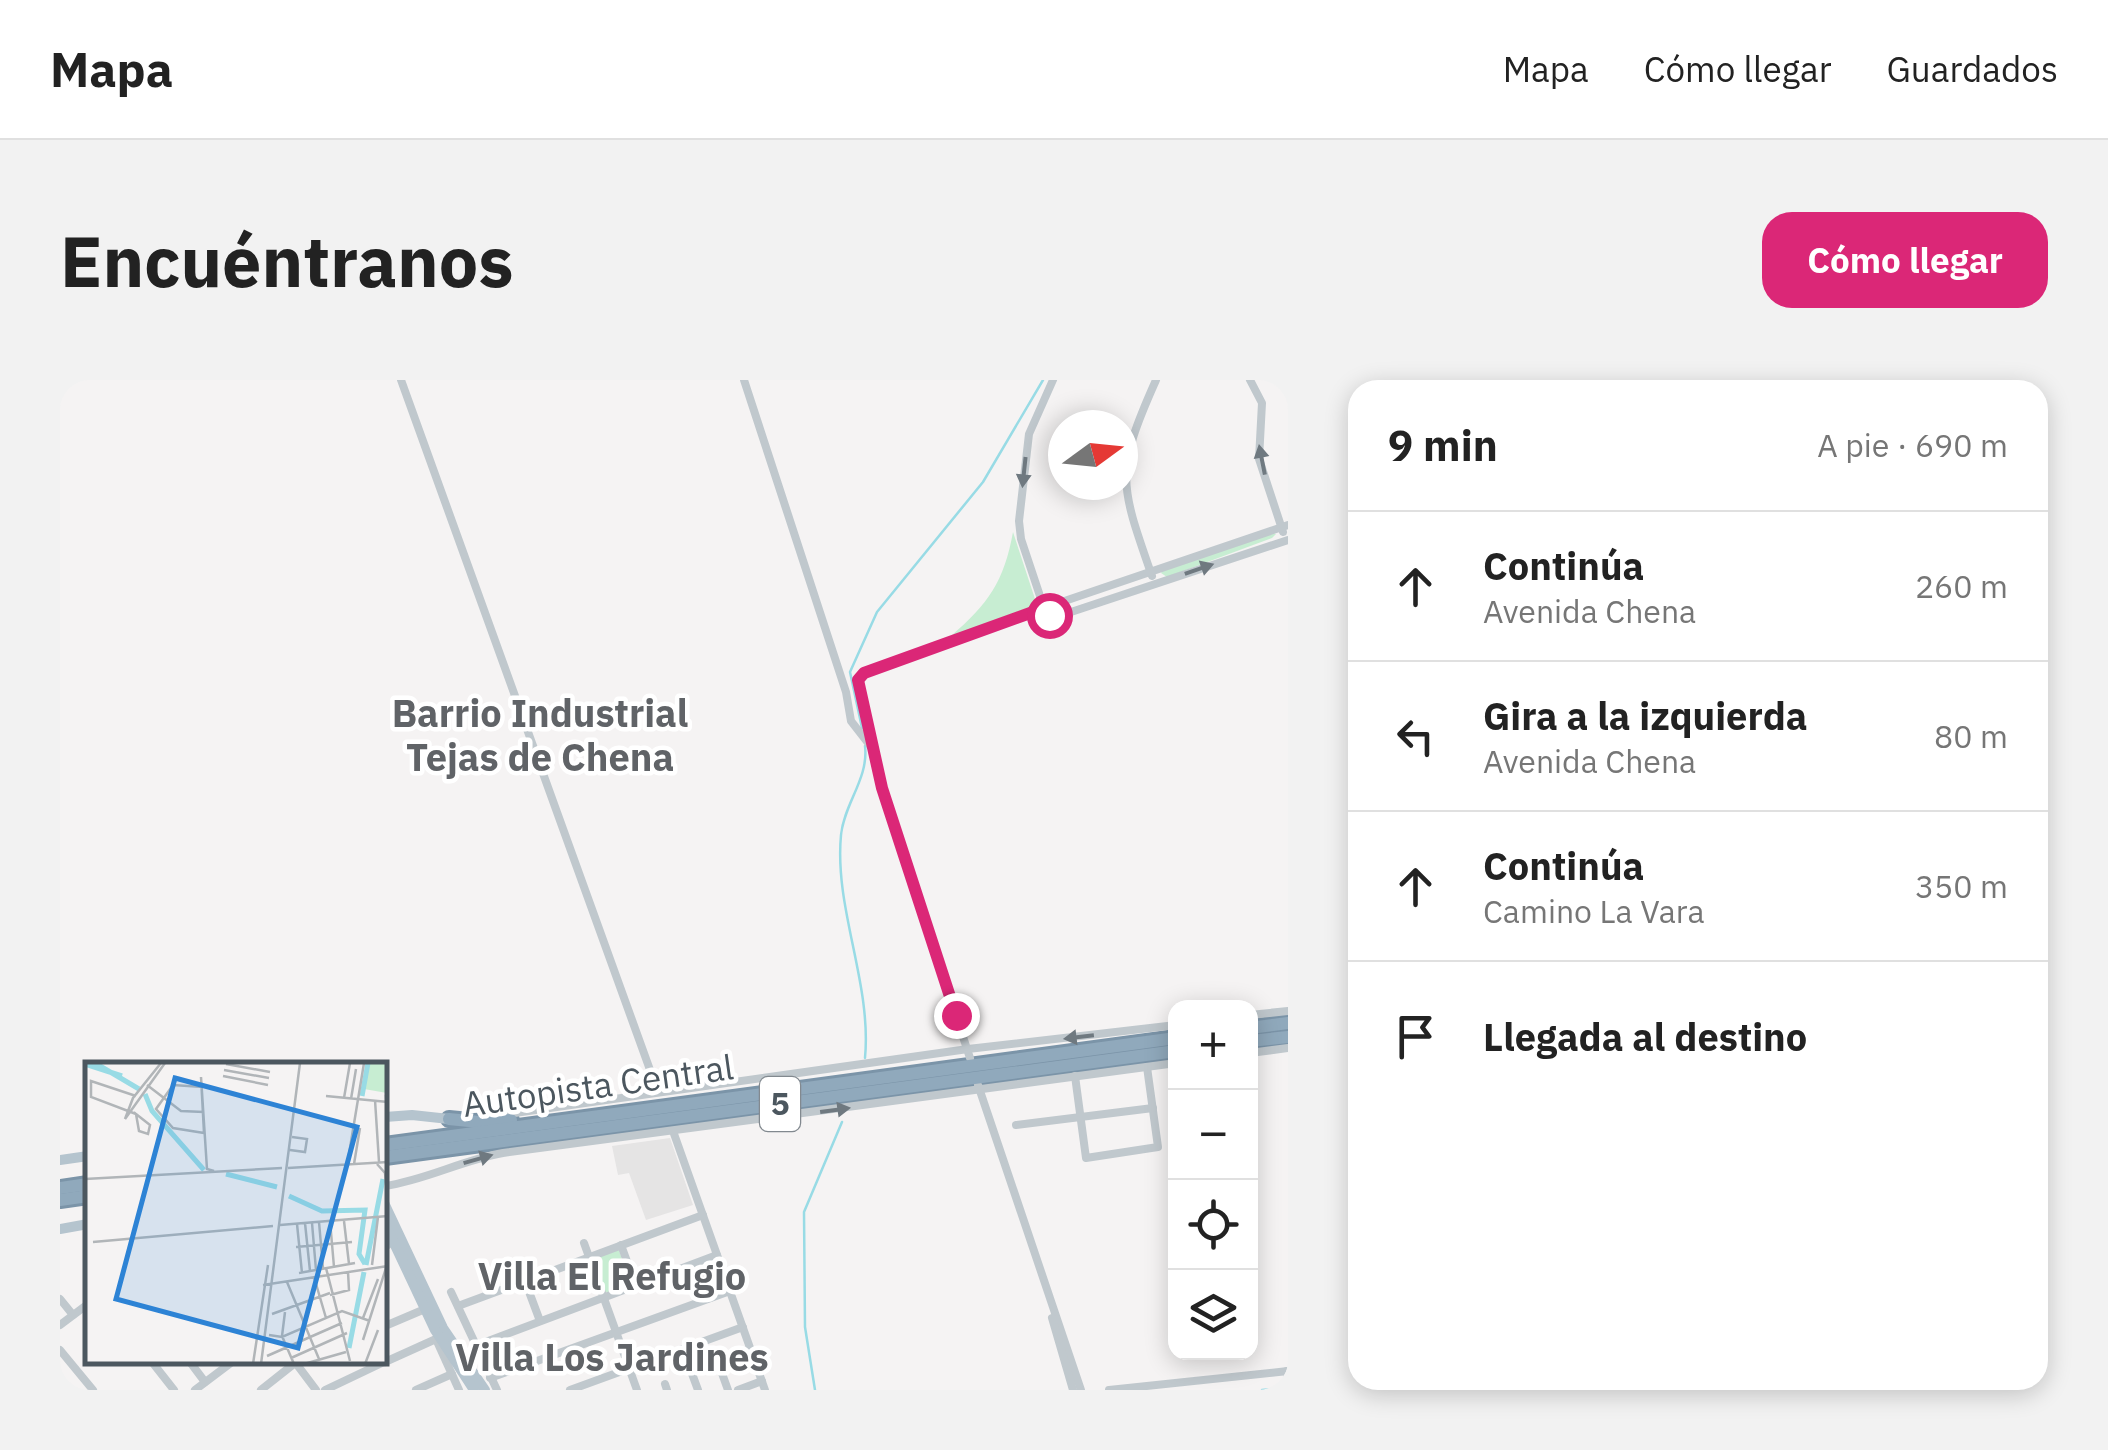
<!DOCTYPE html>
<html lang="es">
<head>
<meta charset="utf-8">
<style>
	:root { --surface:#fff; --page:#f2f2f2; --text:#222; --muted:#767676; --line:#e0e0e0; --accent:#db2777 }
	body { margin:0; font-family:"IBM Plex Sans",sans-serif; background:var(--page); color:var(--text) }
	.controls { position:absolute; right:30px; bottom:30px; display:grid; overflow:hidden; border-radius:20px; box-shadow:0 5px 25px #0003 }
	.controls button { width:90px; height:90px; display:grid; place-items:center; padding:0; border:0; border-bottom:2px solid var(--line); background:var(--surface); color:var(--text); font:50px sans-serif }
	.compass { position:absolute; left:988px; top:30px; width:90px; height:90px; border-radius:50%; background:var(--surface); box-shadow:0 5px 25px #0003; rotate:75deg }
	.stop { position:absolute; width:30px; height:30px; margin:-22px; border:8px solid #db2777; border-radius:50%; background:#fff }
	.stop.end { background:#db2777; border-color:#fff; box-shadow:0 2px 10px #0008 }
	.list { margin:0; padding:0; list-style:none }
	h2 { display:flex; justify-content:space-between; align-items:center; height:130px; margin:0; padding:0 40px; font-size:42px }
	h2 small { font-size:32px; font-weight:400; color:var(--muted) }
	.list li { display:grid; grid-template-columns:65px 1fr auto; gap:30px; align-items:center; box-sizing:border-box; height:150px; padding:0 40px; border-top:2px solid var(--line) }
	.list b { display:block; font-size:38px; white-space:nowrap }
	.list p { margin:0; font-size:32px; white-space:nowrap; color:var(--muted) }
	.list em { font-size:32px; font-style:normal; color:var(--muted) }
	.icon { flex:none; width:55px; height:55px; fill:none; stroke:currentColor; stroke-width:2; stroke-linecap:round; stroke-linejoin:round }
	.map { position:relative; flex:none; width:1228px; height:1010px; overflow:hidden; border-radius:30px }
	header { display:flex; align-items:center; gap:60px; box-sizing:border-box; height:140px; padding:0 50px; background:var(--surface); border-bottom:2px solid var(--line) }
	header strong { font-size:48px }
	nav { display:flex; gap:55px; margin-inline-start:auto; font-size:35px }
	.intro { display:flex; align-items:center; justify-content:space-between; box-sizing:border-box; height:240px; padding:0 60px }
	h1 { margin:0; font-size:70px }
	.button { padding:25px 45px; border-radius:30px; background:var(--accent); color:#fff; font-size:35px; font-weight:700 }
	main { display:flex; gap:60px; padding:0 60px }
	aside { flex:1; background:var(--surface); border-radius:30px; box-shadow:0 5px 25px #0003 }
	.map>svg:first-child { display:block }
	.education { fill:#e5e4e4 }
	.green { fill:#c7edd2 }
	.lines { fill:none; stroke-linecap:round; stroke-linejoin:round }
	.stream { stroke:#98dbe5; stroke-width:2.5 }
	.highway-casing { stroke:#7b94a8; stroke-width:18 }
	.minor { stroke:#c0c8cd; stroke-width:8 }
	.major { stroke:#b5c4ce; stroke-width:10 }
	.highway { stroke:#90a9bc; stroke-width:12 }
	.oneway { fill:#6f7980 }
	.route { stroke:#db2777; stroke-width:12 }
	.labels { text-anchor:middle; stroke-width:9; stroke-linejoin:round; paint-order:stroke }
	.shield { fill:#fff; stroke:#82898f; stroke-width:2.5 }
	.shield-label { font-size:32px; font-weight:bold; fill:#4c575f }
	.street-label { font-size:35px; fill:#4c575f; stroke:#fff }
	.neighbourhood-label { font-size:38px; font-weight:bold; fill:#606367; stroke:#fff }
	.inset-river { fill:none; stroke:#98dbe5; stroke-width:5 }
	.inset-road { fill:none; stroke:#b1b5b8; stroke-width:2.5 }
	.view { fill:#2d83d5; fill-opacity:0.15; stroke:#2d83d5; stroke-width:5 }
	.inset-edge { fill:none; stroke:#4c575f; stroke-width:5 }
</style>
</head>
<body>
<header>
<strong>Mapa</strong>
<nav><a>Mapa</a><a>Cómo llegar</a><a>Guardados</a></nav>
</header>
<div class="intro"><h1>Encuéntranos</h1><a class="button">Cómo llegar</a></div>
<main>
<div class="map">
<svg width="1228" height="1010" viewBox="0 0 1228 1010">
	<rect width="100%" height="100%" fill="#f5f3f3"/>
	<polygon class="education" points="610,758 633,825 586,840 569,793 558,795 552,766"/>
	<g class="green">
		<path d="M 953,152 L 976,222 L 973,226 L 891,256 C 928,224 944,202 953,152 Z"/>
		<polygon points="1212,153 1216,154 1212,158 1107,197 1101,193 1103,190"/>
		<polygon points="558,868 571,903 545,913 532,878"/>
	</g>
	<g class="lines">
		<g class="stream">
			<polyline points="802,348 790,292 817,232 923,102 983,0"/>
			<path d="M 805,678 C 812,603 774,529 781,455 C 784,424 809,398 805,366"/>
			<polyline points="755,1010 745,947 744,832 782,742"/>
			<polyline points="1202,1010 1222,1008"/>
		</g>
		<g class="highway-casing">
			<g id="highway">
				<polyline points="1190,648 1228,643"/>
				<polyline points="1190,661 1228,657"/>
				<polyline points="389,739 419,742 451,740"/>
				<polyline points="325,765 1116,658"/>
				<polyline points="325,777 1116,671"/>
				<polyline points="0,808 28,804"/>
				<polyline points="0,820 28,816"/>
			</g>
		</g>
		<g class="minor">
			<polyline points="341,0 598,712"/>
			<polyline points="684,0 786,312 791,341 812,368 821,408 910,678"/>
			<polyline points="1190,0 1202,23 1199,79 1223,152"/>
			<path d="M 1092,196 C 1059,102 1055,92 1096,0"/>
			<polyline points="984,228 989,235 999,236 1228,160"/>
			<polyline points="984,228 961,159 959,141 969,54 993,0"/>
			<polyline points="811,363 798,305 804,293 984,228 1228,145"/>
			<polyline points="1190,635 1228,631"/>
			<polyline points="1190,673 1228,668"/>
			<polyline points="1015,696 1026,778 1098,767 1087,687"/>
			<polyline points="918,705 1021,1010"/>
			<polyline points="441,735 908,669 1116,645"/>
			<polyline points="956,745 1093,728"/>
			<polyline points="613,751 705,1010"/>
			<path d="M 325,806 C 366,800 402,780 443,773 L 1116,683"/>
			<polyline points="524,863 577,1010"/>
			<polyline points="561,865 576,906"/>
			<polyline points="325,867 333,861"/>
			<polyline points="465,901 480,941"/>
			<polyline points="391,912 437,1010"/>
			<polyline points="0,919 13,935"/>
			<polyline points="398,926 643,835"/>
			<polyline points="992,938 1013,1010"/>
			<polyline points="0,945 28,924"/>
			<polyline points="325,946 365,929"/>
			<polyline points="376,959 399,1010"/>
			<polyline points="415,966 657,875"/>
			<polyline points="0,970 33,1010"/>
			<polyline points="92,982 114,1010"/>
			<polyline points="130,982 145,1002"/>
			<polyline points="235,982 256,1010"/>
			<polyline points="325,982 376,959"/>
			<polyline points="659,985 668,1010"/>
			<polyline points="631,991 638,1010"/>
			<polyline points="1227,991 1228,1007"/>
			<polyline points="430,998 670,911"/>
			<polyline points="605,1004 607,1010"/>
			<polyline points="135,1010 172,982"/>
			<polyline points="201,1010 235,983"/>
			<polyline points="265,1010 324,982"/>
			<polyline points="356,1010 392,994"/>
			<polyline points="510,1010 683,947"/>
			<polyline points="678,1010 702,1001"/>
			<polyline points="1049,1010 1228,991"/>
		</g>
		<g class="major">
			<polyline points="325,737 352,735 389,739"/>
			<polyline points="0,780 28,776"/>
			<polyline points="325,825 383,948 425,1010"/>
			<polyline points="325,844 375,950 414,1010"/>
			<polyline points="0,849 28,844"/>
		</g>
		<use href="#highway" class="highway"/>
	</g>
	<defs><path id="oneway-solid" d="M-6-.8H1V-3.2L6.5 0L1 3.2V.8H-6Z" transform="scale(2.5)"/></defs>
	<g class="oneway">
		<use href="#oneway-solid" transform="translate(1202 80) rotate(-101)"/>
		<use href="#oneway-solid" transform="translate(964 92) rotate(96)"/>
		<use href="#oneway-solid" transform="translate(1139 189) rotate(-19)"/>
		<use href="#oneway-solid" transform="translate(1019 657) rotate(173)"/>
		<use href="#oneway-solid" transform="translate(775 730) rotate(-8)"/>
		<use href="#oneway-solid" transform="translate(418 779) rotate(-16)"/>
	</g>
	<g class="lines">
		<polyline class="route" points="896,635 822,408 798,300 804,293 984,228 989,235"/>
	</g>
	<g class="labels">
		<rect class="shield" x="700" y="697" width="40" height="54" rx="8"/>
		<g class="shield-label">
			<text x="720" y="735">5</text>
		</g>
		<g class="street-label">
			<text transform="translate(538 706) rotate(-8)" y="12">Autopista Central</text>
		</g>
		<g class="neighbourhood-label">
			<text x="480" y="347">Barrio Industrial<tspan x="480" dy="44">Tejas de Chena</tspan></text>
			<text x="552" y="910">Villa El Refugio</text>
			<text x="552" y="991">Villa Los Jardines</text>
		</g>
	</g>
	<g transform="translate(25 682)">
		<rect width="302" height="302" fill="#f5f3f3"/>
		<path d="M 283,1 L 302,1 L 302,31 L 279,27 Z" fill="#c7edd2"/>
		<path class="inset-river" d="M 10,1 L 54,27M 0,2 L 37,14M 60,32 L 67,49 L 119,108M 277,34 L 283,1M 141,112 L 192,125M 204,134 L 237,149 L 280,148 L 274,192 L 280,202M 281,203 L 298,117M 264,286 L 279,210"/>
		<path class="inset-road" d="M 76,1 L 48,36 L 40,57 L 80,1M 141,2 L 185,10M 139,8 L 184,16M 138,14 L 183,23M 62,23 L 96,49 L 119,50M 118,25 L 88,23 L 71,47 L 88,66 L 119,71M 301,33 L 303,76M 241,34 L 303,40M 259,36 L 265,1M 266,37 L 271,7M 290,38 L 294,100M 51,52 L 6,35 L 6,19 L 51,34M 51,52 L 65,63 L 63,72 L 54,69 ZM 119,71 L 116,15 L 122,107 L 129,109M 205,88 L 220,90 L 222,77 L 207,75M 269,102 L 275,66M 292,102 L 300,111 L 303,141M 262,104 L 279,1M 203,106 L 303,100M 0,117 L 197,106M 245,159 L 249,205M 259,159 L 264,202M 234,160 L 238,206M 220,161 L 225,209M 227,161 L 231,208M 212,162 L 217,211M 195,163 L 303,154M 8,180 L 188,164M 211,185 L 267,180M 287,203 L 293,155M 241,206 L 265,299M 214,211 L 270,201M 229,215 L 241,256M 202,220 L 234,297M 178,223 L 303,204M 245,233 L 264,228 L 263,210M 200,250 L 197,274 L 209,302M 187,252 L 245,231M 278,256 L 293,217M 184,273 L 197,275 L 257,249 L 285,259M 278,278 L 301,206M 182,294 L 257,261M 206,296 L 262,271M 168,302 L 183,203M 176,302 L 215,1M 219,302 L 261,290M 280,302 L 293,268"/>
		<path class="view" d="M 90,16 L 272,65 L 213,286 L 31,237 Z"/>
		<rect width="302" height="302" class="inset-edge"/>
	</g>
</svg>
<div class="controls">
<button>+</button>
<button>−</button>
<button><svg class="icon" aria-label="locate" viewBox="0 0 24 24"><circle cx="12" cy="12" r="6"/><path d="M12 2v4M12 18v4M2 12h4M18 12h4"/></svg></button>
<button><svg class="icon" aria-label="layers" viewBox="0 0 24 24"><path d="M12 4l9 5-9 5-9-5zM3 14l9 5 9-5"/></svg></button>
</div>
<svg class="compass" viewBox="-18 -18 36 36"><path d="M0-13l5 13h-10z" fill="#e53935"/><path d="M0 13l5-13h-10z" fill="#767676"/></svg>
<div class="stop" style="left:989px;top:235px"></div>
<div class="stop end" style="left:896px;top:635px"></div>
</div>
<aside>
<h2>9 min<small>A pie · 690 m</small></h2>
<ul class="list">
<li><svg class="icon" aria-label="ahead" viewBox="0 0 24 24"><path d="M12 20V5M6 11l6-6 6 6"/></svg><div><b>Continúa</b><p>Avenida Chena</p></div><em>260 m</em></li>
<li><svg class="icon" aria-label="left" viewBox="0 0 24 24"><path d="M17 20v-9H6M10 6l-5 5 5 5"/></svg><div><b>Gira a la izquierda</b><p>Avenida Chena</p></div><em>80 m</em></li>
<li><svg class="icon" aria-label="ahead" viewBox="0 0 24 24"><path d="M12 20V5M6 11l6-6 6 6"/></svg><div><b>Continúa</b><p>Camino La Vara</p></div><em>350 m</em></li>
<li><svg class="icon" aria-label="arrive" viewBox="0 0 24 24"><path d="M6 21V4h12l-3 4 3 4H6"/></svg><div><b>Llegada al destino</b></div></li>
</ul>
</aside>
</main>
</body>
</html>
